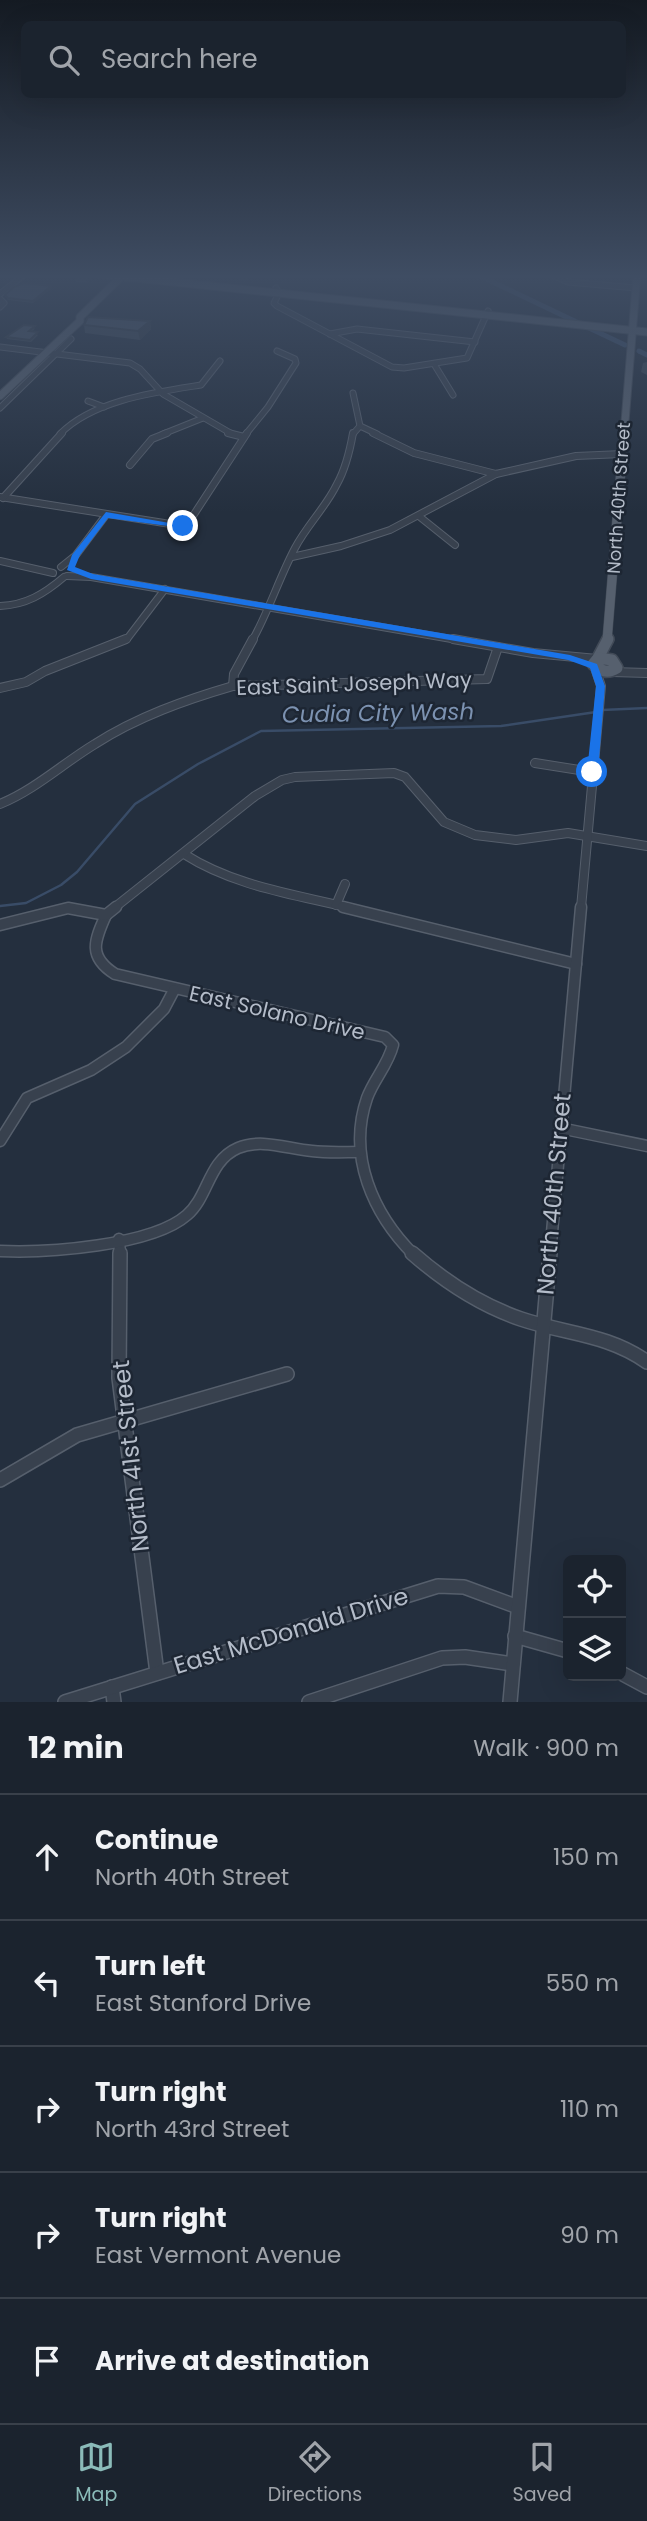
<!DOCTYPE html>
<html lang="en">
<head>
<meta charset="utf-8">
<style>
	:root { --surface:#1b232e; --page:#242b36; --text:#f1f3f6; --muted:#a0a4aa; --line:#39404a; --accent:#8bbbb9 }
	body { margin:0; font-family:Poppins,sans-serif; background:var(--page); color:var(--text) }
	.controls { position:absolute; right:21px; bottom:21px; display:grid; overflow:hidden; border-radius:10px; box-shadow:0 7px 28px #0002 }
	.controls button { width:63px; height:63px; display:grid; place-items:center; padding:0; border:0; border-bottom:2px solid var(--line); background:var(--surface); color:var(--text); font:35px sans-serif }
	.stop { position:absolute; width:21px; height:21px; margin:-16px; border:5px solid #1a73e8; border-radius:50%; background:#fff }
	.stop.end { background:#1a73e8; border-color:#fff; box-shadow:0 2px 7px #0008 }
	.list { margin:0; padding:0; list-style:none }
	h2 { display:flex; justify-content:space-between; align-items:center; height:91px; margin:0; padding:0 28px; font-size:30px }
	h2 small { font-size:23px; font-weight:400; color:var(--muted) }
	.list li { display:grid; grid-template-columns:46px 1fr auto; gap:21px; align-items:center; box-sizing:border-box; height:126px; padding:0 28px; border-top:2px solid var(--line) }
	.list b { display:block; font-size:26px; white-space:nowrap }
	.list p { margin:0; font-size:23px; white-space:nowrap; color:var(--muted) }
	.list em { font-size:23px; font-style:normal; color:var(--muted) }
	.icon { flex:none; width:38px; height:38px; fill:none; stroke:currentColor; stroke-width:2; stroke-linecap:round; stroke-linejoin:round }
	.map { position:relative; flex:none; width:647px; height:1702px; overflow:hidden }
	.search { position:absolute; background:var(--surface); box-shadow:0 7px 28px #0002; left:21px; right:21px; top:21px; height:77px; display:flex; align-items:center; gap:18px; box-sizing:border-box; padding:0 24px; border-radius:10px; color:var(--muted); font-size:26px }
	.sheet { height:721px; background:var(--surface) }
	nav { display:flex; justify-content:space-around; align-items:center; box-sizing:border-box; height:98px; border-top:2px solid var(--line); background:var(--surface); font-size:19px; color:var(--muted) }
	nav a { display:grid; justify-items:center; gap:4px }
	nav .on { color:var(--accent) }
	.map>svg:first-child { display:block }
	.lines { fill:none; stroke-linecap:round; stroke-linejoin:round }
	.stream { stroke:#394c67; stroke-width:2.5 }
	.canal { stroke:#394c67; stroke-width:5 }
	.minor-far4-casing { stroke:#565f6c; stroke-width:7 }
	.minor-far3-casing { stroke:#565f6c; stroke-width:8 }
	.minor-far2-casing { stroke:#565f6c; stroke-width:10 }
	.minor-far1-casing { stroke:#565f6c; stroke-width:13 }
	.minor-casing { stroke:#565f6c; stroke-width:16 }
	.major-far2-casing { stroke:#414a57; stroke-width:9 }
	.major-far1-casing { stroke:#414a57; stroke-width:10 }
	.major-casing { stroke:#414a57; stroke-width:14 }
	.minor-far4 { stroke:#38414e; stroke-width:5 }
	.minor-far3 { stroke:#38414e; stroke-width:6 }
	.minor-far2 { stroke:#38414e; stroke-width:8 }
	.minor-far1 { stroke:#38414e; stroke-width:10 }
	.minor { stroke:#38414e; stroke-width:13 }
	.major-far2 { stroke:#56606e; stroke-width:7 }
	.major-far1 { stroke:#56606e; stroke-width:9 }
	.major { stroke:#56606e; stroke-width:11 }
	.wall { fill:#3b4654 }
	.shaded-wall { fill:#303945 }
	.building { fill:#455162; stroke:#303945; stroke-width:2 }
	.route { fill:#1a73e8 }
	.labels { text-anchor:middle; stroke-width:5; stroke-linejoin:round; paint-order:stroke }
	.far-street-label { font-size:18px; fill:#b4bcc9; stroke:#1d2633 }
	.street-label { font-size:21px; fill:#b4bcc9; stroke:#1d2633 }
	.water-label { font-size:23px; font-style:italic; fill:#7c92b1; stroke:#1d2633 }
	.near-street-label { font-size:24px; fill:#b4bcc9; stroke:#1d2633 }
</style>
</head>
<body>
<div class="map">
<svg width="647" height="1702" viewBox="0 0 647 1702">
	<rect width="100%" height="100%" fill="#242f3e"/>
	<g class="lines">
		<g class="stream">
			<polyline points="602,710 647,708"/>
			<polyline points="0,906 26,903 61,885 77,872 135,804 198,764 261,731 501,726 596,712"/>
		</g>
		<g class="canal">
			<polyline points="476,274 585,326"/>
			<polyline points="589,328 625,345"/>
			<polyline points="639,351 647,355"/>
		</g>
		<g class="minor-far4-casing">
			<g id="minor-far4">
				<polyline points="550,274 568,282 636,288"/>
				<polyline points="276,288 279,293 274,303 277,306 392,367 404,368 467,358 488,311"/>
				<polyline points="0,294 25,274"/>
				<polyline points="0,299 4,303 0,307"/>
				<polyline points="330,334 357,329 475,342"/>
				<polyline points="0,347 130,363 140,369 163,394 232,434"/>
				<polyline points="434,364 453,395"/>
				<polyline points="353,393 360,426 353,434"/>
				<polyline points="88,401 104,407"/>
				<polyline points="0,408 71,339"/>
				<polyline points="360,426 377,434"/>
				<path d="M 60,434 C 93,400 156,392 201,385 L 220,361"/>
				<polyline points="163,434 203,418"/>
				<polyline points="246,434 268,407 296,363 295,359 277,351"/>
			</g>
		</g>
		<g class="minor-far3-casing">
			<g id="minor-far3">
				<polyline points="228,433 244,437"/>
				<polyline points="373,433 414,453 496,474 576,456 622,454"/>
				<polyline points="130,465 152,439 167,433"/>
				<polyline points="0,497 183,526 189,522 247,433"/>
				<polyline points="3,498 62,433"/>
				<polyline points="420,517 455,545"/>
				<polyline points="292,557 341,546 390,530 496,474"/>
				<polyline points="0,561 53,573"/>
				<polyline points="61,567 76,555 106,515"/>
				<polyline points="67,576 91,577 463,641"/>
				<path d="M 0,606 C 26,605 44,594 64,577"/>
				<polyline points="122,641 127,639 165,589"/>
				<path d="M 252,641 C 269,611 279,578 295,548 C 307,525 326,507 337,484 C 346,468 350,450 353,433"/>
			</g>
		</g>
		<g class="minor-far2-casing">
			<g id="minor-far2">
				<polyline points="453,639 533,653 597,659"/>
				<polyline points="612,672 647,673"/>
				<polyline points="233,686 234,674 253,639"/>
				<polyline points="0,688 26,682 45,671 126,639"/>
				<polyline points="535,763 592,772"/>
				<path d="M 0,804 C 36,789 62,764 95,744 C 137,717 185,700 233,686 L 487,679 L 498,647"/>
				<path d="M 184,854 C 234,886 293,894 350,908"/>
				<polyline points="336,905 345,884"/>
				<polyline points="67,908 70,908"/>
				<polyline points="114,908 255,796 282,780 295,777 394,773 405,777 444,822 475,835 516,840 568,833 647,846"/>
				<polyline points="581,908 601,686 595,668"/>
			</g>
		</g>
		<g class="minor-far1-casing">
			<g id="minor-far1">
				<polyline points="343,907 576,964"/>
				<path d="M 106,915 C 94,941 88,957 115,974 L 385,1037 L 393,1045 C 388,1065 374,1079 367,1098 C 347,1156 373,1214 414,1255"/>
				<polyline points="0,925 68,908 106,915 116,907"/>
				<polyline points="560,1128 647,1146"/>
				<polyline points="0,1141 27,1098 91,1070 126,1047 164,1009 174,990"/>
				<polyline points="119,1239 120,1255"/>
				<path d="M 0,1251 C 46,1253 152,1246 187,1215 C 209,1196 208,1161 238,1148 C 261,1138 288,1149 312,1151 C 328,1153 344,1152 360,1152"/>
				<polyline points="550,1255 581,907"/>
			</g>
		</g>
		<g class="minor-casing">
			<g id="minor">
				<polyline points="120,1253 119,1378 157,1673"/>
				<path d="M 412,1253 C 445,1282 480,1305 521,1319 C 565,1334 608,1334 647,1362"/>
				<polyline points="0,1480 77,1435 287,1374"/>
				<polyline points="515,1636 568,1651"/>
				<polyline points="621,1673 647,1687"/>
				<polyline points="112,1687 114,1702"/>
				<polyline points="65,1702 438,1586 464,1587 518,1607"/>
				<polyline points="309,1702 442,1658 465,1657 513,1664"/>
				<polyline points="510,1702 550,1253"/>
			</g>
		</g>
		<g class="major-far2-casing">
			<g id="major-far2">
				<polyline points="98,274 647,332"/>
				<polyline points="0,396 80,321 80,317 124,274"/>
				<polyline points="624,434 637,274"/>
			</g>
		</g>
		<g class="major-far1-casing">
			<polyline id="major-far1" points="607,641 624,433"/>
		</g>
		<g class="major-casing">
			<g id="major">
				<polyline points="598,658 608,639"/>
				<path d="M 598,658 L 612,660 L 617,668 C 607,674 601,671 593,664 Z"/>
			</g>
		</g>
		<use href="#minor-far4" class="minor-far4"/>
		<use href="#minor-far3" class="minor-far3"/>
		<use href="#minor-far2" class="minor-far2"/>
		<use href="#minor-far1" class="minor-far1"/>
		<use href="#minor" class="minor"/>
		<use href="#major-far2" class="major-far2"/>
		<use href="#major-far1" class="major-far1"/>
		<use href="#major" class="major"/>
	</g>
	<g class="wall">
		<polygon points="77,274 93,274 93,278 87,283 76,282 75,276"/>
		<polygon points="52,288 33,303 8,300 5,295"/>
		<polygon points="150,321 151,329 140,340 85,333 84,325"/>
		<polygon points="35,328 32,332 38,335 31,342 7,339 6,337"/>
		<polygon points="647,362 647,375 641,372 643,363"/>
	</g>
	<g class="shaded-wall">
		<polygon points="90,274 93,274 93,278 87,283 86,277"/>
		<polygon points="248,274 249,280 240,281 239,275"/>
		<polygon points="51,286 52,288 33,303 33,301"/>
		<polygon points="150,321 151,329 140,340 138,331"/>
	</g>
	<g class="building">
		<polygon points="77,274 90,274 86,277 75,276"/>
		<polygon points="24,283 51,286 33,301 8,298 5,295 14,287"/>
		<polygon points="88,317 150,321 138,331 84,325"/>
		<polygon points="24,325 35,326 29,331 38,332 30,340 6,337"/>
	</g>
	<linearGradient id="sky" x2="0" y2="1"><stop stop-color="#141a22"/><stop offset="0.54" stop-color="#3f4d63"/><stop offset="1" stop-color="#3f4d63" stop-opacity="0"/></linearGradient>
	<rect width="647" height="512" fill="url(#sky)"/>
	<polygon class="route" points="106,512 187,526 183,528 108,518 80,555 75,567 93,574 570,655 597,664 605,686 598,772 592,776 587,772 596,686 590,668 568,660 91,579 67,570 72,555"/>
	<g class="labels">
		<g class="far-street-label">
			<text transform="translate(619 498) rotate(-86)" y="6">North 40th Street</text>
		</g>
		<g class="street-label">
			<text transform="translate(354 684) rotate(-2)" y="7">East Saint Joseph Way</text>
			<text transform="translate(277 1013) rotate(13)" y="7">East Solano Drive</text>
		</g>
		<g class="water-label">
			<text transform="translate(378 713) rotate(-1)" y="8">Cudia City Wash</text>
		</g>
		<g class="near-street-label">
			<text transform="translate(554 1194) rotate(-85)" y="8">North 40th Street</text>
			<text transform="translate(131 1456) rotate(-96)" y="8">North 41st Street</text>
			<text transform="translate(291 1631) rotate(-17)" y="8">East McDonald Drive</text>
		</g>
	</g>
</svg>
<div class="controls">
<button><svg class="icon" aria-label="locate" viewBox="0 0 24 24"><circle cx="12" cy="12" r="6"/><path d="M12 2v4M12 18v4M2 12h4M18 12h4"/></svg></button>
<button><svg class="icon" aria-label="layers" viewBox="0 0 24 24"><path d="M12 4l9 5-9 5-9-5zM3 14l9 5 9-5"/></svg></button>
</div>
<div class="stop" style="left:592px;top:772px"></div>
<div class="stop end" style="left:183px;top:526px"></div>
<div class="search"><svg class="icon" aria-label="search" viewBox="0 0 24 24"><circle cx="10" cy="10" r="6"/><path d="M15 15l6 6"/></svg>Search here</div>
</div>
<section class="sheet">
<h2>12 min<small>Walk · 900 m</small></h2>
<ul class="list">
<li><svg class="icon" aria-label="ahead" viewBox="0 0 24 24"><path d="M12 20V5M6 11l6-6 6 6"/></svg><div><b>Continue</b><p>North 40th Street</p></div><em>150 m</em></li>
<li><svg class="icon" aria-label="left" viewBox="0 0 24 24"><path d="M17 20v-9H6M10 6l-5 5 5 5"/></svg><div><b>Turn left</b><p>East Stanford Drive</p></div><em>550 m</em></li>
<li><svg class="icon" aria-label="right" viewBox="0 0 24 24"><path d="M7 20v-9h11M14 6l5 5-5 5"/></svg><div><b>Turn right</b><p>North 43rd Street</p></div><em>110 m</em></li>
<li><svg class="icon" aria-label="right" viewBox="0 0 24 24"><path d="M7 20v-9h11M14 6l5 5-5 5"/></svg><div><b>Turn right</b><p>East Vermont Avenue</p></div><em>90 m</em></li>
<li><svg class="icon" aria-label="arrive" viewBox="0 0 24 24"><path d="M6 21V4h12l-3 4 3 4H6"/></svg><div><b>Arrive at destination</b></div></li>
</ul>
</section>
<nav>
<a class="on"><svg class="icon" aria-label="map" viewBox="0 0 24 24"><path d="M3 6l6-2 6 2 6-2v14l-6 2-6-2-6 2zM9 4v14M15 6v14"/></svg>Map</a>
<a><svg class="icon" aria-label="directions" viewBox="0 0 24 24"><path d="M12 3l9 9-9 9-9-9zM9 14v-3h6M13 9l2 2-2 2"/></svg>Directions</a>
<a><svg class="icon" aria-label="saved" viewBox="0 0 24 24"><path d="M7 4h10v16l-5-4-5 4z"/></svg>Saved</a>
</nav>
</body>
</html>
